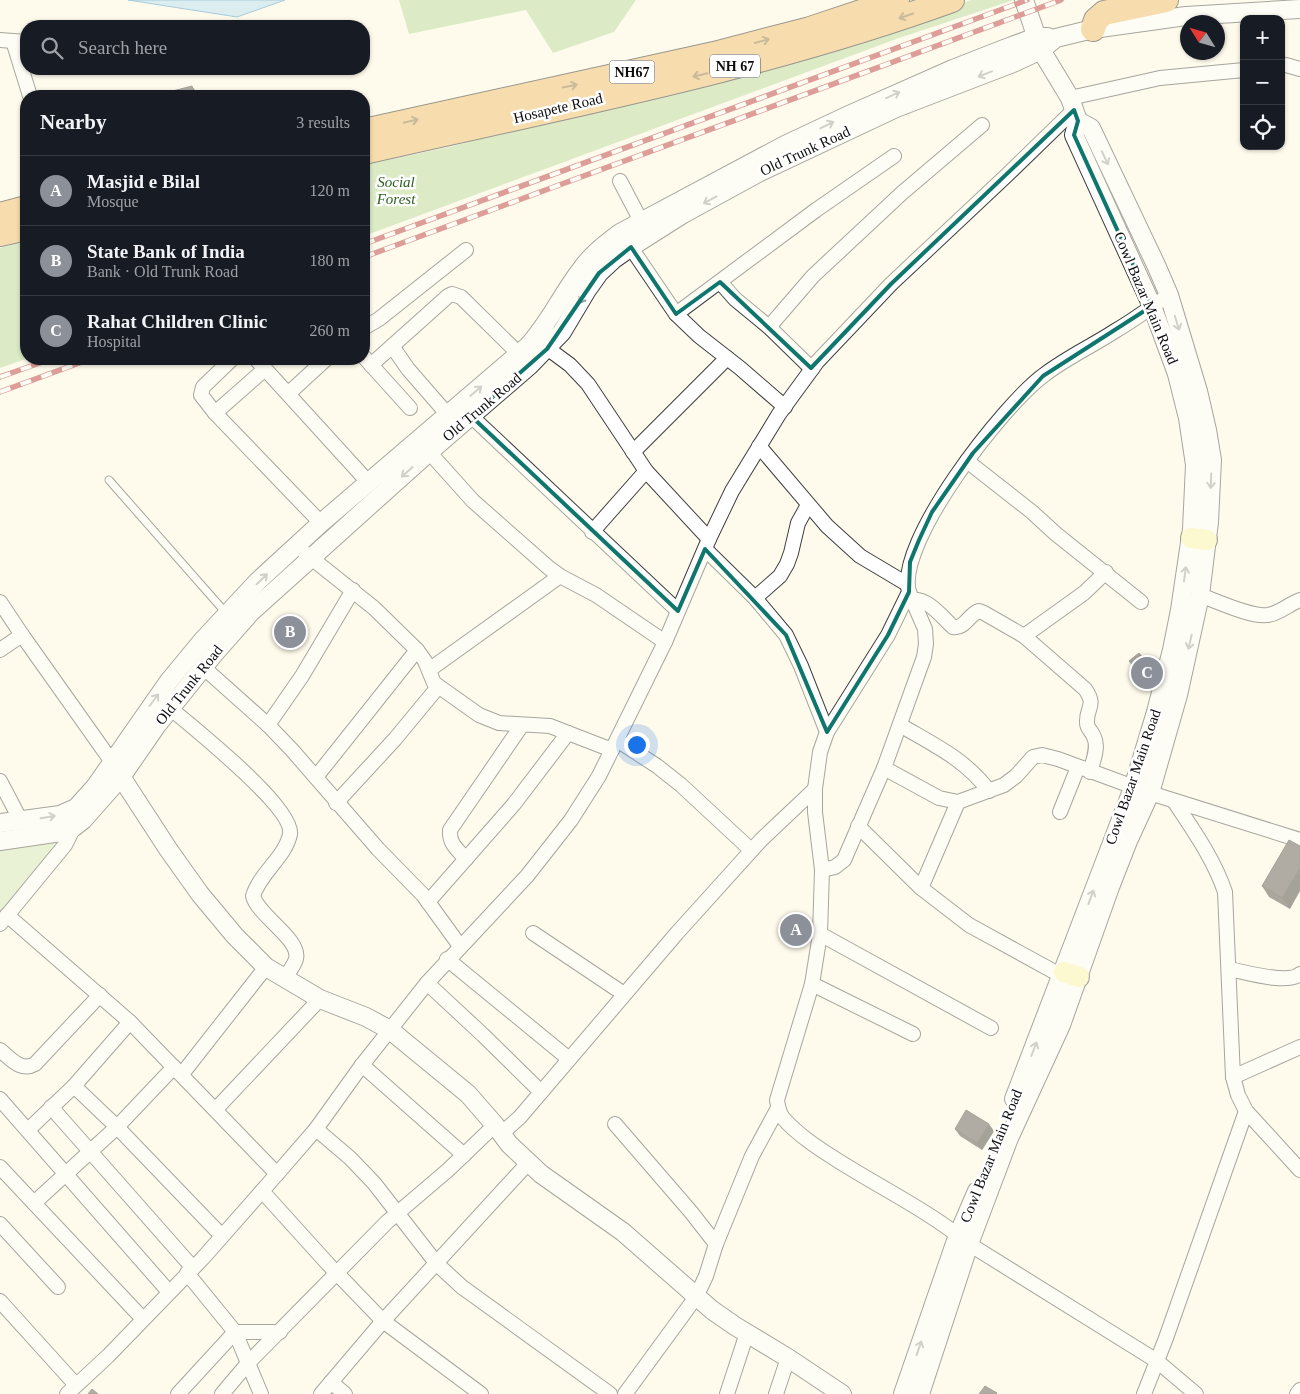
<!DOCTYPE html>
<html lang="en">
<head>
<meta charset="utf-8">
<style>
	:root { --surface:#171b24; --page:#20242c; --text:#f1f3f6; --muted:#9ea1a6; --line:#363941; --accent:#8c9099 }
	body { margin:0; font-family:"Times New Roman",serif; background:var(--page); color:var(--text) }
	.controls { position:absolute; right:15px; top:15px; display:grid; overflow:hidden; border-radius:10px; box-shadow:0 1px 4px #0004 }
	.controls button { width:45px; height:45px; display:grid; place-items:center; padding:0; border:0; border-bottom:1px solid var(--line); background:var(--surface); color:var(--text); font:25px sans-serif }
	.compass { position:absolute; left:1180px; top:15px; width:45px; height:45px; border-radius:50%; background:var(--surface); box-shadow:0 1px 4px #0004; rotate:307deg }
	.you { position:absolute; left:636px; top:744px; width:18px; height:18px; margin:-12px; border:4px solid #fff; border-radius:50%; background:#1a73e8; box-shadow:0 0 0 8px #1a73e833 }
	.badge { display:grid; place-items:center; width:32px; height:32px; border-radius:50%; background:var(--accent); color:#fff; font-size:16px; font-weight:700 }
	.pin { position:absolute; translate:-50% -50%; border:2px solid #fff; box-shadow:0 1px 5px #0006 }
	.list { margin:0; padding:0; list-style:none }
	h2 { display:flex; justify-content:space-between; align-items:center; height:65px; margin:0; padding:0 20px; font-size:21px }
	h2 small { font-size:16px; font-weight:400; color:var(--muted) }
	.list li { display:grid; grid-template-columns:32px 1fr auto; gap:15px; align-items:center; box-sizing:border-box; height:70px; padding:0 20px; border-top:1px solid var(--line) }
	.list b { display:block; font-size:19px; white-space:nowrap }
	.list p { margin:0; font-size:16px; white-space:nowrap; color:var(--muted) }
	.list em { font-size:16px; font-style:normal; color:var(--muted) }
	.icon { flex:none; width:28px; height:28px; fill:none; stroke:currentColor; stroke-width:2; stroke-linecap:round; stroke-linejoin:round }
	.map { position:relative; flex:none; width:1300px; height:1394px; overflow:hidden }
	.search { position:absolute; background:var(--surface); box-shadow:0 1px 4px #0004; left:20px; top:20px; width:350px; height:55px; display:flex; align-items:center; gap:12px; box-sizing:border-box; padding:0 18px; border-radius:20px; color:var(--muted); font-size:19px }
	.panel { position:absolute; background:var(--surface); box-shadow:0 1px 4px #0004; left:20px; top:90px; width:350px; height:275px; border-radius:20px }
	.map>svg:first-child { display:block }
	.green { fill:#d0e7b8 }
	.forest { fill:#b4d798 }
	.water { fill:#b3dbf3; stroke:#3d8fc7 }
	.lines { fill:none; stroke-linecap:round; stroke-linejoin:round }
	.service-casing { stroke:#3f3f3f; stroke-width:9 }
	.minor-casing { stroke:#3f3f3f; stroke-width:16 }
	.tertiary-casing { stroke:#3f3f3f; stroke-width:20 }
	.secondary-casing { stroke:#2e2e2e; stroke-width:22 }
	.trunk-casing { stroke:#1d1d1d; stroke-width:26 }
	.service { stroke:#fff; stroke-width:7 }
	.minor { stroke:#fff; stroke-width:14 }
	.tertiary { stroke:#fff; stroke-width:18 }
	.secondary { stroke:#fbf3aa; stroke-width:20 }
	.trunk { stroke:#f0b861; stroke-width:24 }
	.rail-casing { stroke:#b62b31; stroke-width:5.5 }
	.rail { stroke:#fff; stroke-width:4; stroke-dasharray:11; stroke-linecap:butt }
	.wall { fill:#48423f }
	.shaded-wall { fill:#3b3633 }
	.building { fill:#544d49; stroke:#3b3633 }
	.oneway { stroke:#896b3b }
	.oneway2 { stroke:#9e9e9e }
	.marked { fill:none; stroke:#0f766e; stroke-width:4; stroke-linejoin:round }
	.labels { text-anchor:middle; stroke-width:5; stroke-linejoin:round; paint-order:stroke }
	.shield { fill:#fff; stroke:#555; stroke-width:1 }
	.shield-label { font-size:14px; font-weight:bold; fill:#0c0c0c }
	.street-label { font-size:15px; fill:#0c0c0c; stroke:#fff }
	.park-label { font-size:15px; font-style:italic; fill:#2d6020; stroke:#fff }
</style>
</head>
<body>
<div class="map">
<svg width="1300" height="1394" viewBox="0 0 1300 1394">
	<rect width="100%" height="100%" fill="#fefbec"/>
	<polygon class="green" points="61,837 0,913 0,847"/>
	<g class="forest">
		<polygon points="399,0 636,0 614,32 553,53 526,10 409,34"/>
		<polygon points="971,0 1014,0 899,38 364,236 364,165 449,147 860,42"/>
		<polygon points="26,241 26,359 0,368 0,248"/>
	</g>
	<polygon class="water" points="128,0 285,0 237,17"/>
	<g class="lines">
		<g class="service-casing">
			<polyline id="service" points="109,480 226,613"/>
		</g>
		<g class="minor-casing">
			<g id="minor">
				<polyline points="0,40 26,42"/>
				<polyline points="13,41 30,96"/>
				<polyline points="1281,66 1286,65 1300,69"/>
				<polyline points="1070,98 1160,78 1244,70"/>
				<polyline points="620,181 641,221"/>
				<polyline points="625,239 676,314 699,336 740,368 785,407"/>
				<polyline points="720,282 735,299 769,327 812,369"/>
				<path d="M 1169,295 C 1151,307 1134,320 1115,331 C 1092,346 1066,358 1044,375 C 1004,404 895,543 909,592 L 888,635 L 827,732 L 820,752 L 815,789 L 815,812 L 822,870 L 820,934 L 812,984 L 777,1100 C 778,1107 779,1113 783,1118 C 798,1135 818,1148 837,1160 C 881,1188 929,1211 969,1244 L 1157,1361 L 1196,1394"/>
				<polyline points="676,314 816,210 894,156"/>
				<polyline points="769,327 813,276 902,193 982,125"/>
				<polyline points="364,328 379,319 466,250"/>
				<polyline points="539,342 570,365 588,384 646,471 709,539"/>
				<polyline points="392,346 408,369 448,415"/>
				<polyline points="364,357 410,408"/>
				<polyline points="232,359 203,387 201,395 215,413 321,523"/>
				<polyline points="256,359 369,483"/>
				<polyline points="371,365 448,296 452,294 461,297 519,354"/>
				<polyline points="289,393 326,359"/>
				<polyline points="215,413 265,369"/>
				<polyline points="471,416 678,611"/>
				<polyline points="759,446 827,526 860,556 907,584"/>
				<polyline points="429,452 473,501 549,568 560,576 596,595 665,642"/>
				<polyline points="633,452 727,358"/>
				<polyline points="967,461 1032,512 1056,534 1141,602"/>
				<polyline points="592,532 646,471"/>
				<polyline points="705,549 755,598 786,635 801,666 827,732"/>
				<polyline points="305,553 374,608 417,650 425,661 434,683 479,715 499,723 550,726 612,750"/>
				<path d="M 1200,595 C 1216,601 1253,618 1268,615 C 1280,613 1289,604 1300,600"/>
				<polyline points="755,598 780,576 787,564 791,553 798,523 808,505"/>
				<path d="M 912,600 C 927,597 942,617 953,627 C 965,629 969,614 979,611 L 984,613 L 1024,636 L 1085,689 C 1097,706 1086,707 1087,723 C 1087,729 1092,731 1094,737 C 1099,747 1093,761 1090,772"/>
				<polyline points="0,602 22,635 112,762"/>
				<polyline points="1024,636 1084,593 1106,572"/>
				<polyline points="0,650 22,635"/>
				<polyline points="203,667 268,725 292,750 378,849 423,895 460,946"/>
				<polyline points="429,670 560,576"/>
				<path d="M 170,708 C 192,727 294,807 290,834 C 286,856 260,873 253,896 C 258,916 301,939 296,959 C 294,966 288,973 284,979"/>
				<polyline points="268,725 302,676 353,590"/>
				<path d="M 900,725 C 934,745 965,759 989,791"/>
				<polyline points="617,740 657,766 681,785 751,850"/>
				<polyline points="884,768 939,798 958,802 1004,785 1016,776 1033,757 1042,755 1058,759 1150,793 1300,840"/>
				<polyline points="316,777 417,650"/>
				<polyline points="0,781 21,821"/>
				<path d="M 1174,801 C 1193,830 1214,859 1225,892 L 1233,1077 L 1238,1095 L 1246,1111 L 1300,1170"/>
				<polyline points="336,803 395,739 438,687"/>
				<polyline points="1060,812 1078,767"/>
				<polyline points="858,826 921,888 969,925 1062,976"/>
				<path d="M 466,859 C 457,849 449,844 450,830 L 522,725"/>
				<polyline points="822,870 835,867 844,860 884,768 924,657 926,644 925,629 909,592"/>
				<polyline points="921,888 958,802"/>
				<polyline points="428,902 514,804 568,733"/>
				<polyline points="7,915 130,1022 277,1174"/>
				<polyline points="0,924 65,845 74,827"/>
				<polyline points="533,933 624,994"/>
				<polyline points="820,934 991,1028"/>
				<polyline points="447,959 569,1059"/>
				<path d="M 1229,969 C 1245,972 1288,985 1300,974"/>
				<polyline points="427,983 483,1035 541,1092"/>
				<polyline points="812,984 913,1034"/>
				<path d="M 0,1050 C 11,1059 21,1072 35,1064 L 100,995"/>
				<polyline points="362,1065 464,1155"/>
				<polyline points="182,1074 266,967"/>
				<polyline points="1233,1077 1300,1047"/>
				<polyline points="74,1086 117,1127 222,1236"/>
				<polyline points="0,1099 169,1292"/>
				<polyline points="51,1107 193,1268"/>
				<polyline points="216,1109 320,999"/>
				<polyline points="615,1124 691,1212 716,1244"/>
				<polyline points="316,1129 350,1158 374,1183 437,1264 462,1287 610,1394"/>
				<polyline points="28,1130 74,1086 130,1022"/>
				<polyline points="501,1134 520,1117 677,933 761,840 815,789"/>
				<polyline points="0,1167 143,1319"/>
				<polyline points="262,1191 328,1264 383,1321 481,1394"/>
				<polyline points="34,1203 117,1127 174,1067"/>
				<polyline points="0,1224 58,1287"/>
				<polyline points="187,1273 235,1332 261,1394"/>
				<polyline points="0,1301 75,1384"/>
				<polyline points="331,1382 345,1394"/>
				<polyline points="67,1394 108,1356 203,1258 277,1174 316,1129 362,1065 427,983 527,876 571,820 599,776 665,642 709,539 732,491 779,414 817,362 891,284 1006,176 1074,110"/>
				<polyline points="178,1394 235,1332 280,1332"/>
				<polyline points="222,1394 249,1362 387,1222 448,1170 495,1125"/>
				<polyline points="321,1394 383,1321 529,1162"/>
				<polyline points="625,1394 696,1297 706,1276 716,1244 752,1156 778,1108"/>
				<polyline points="727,1394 747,1333"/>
				<polyline points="776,1394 788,1358"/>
				<polyline points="1144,1394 1166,1338 1246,1111"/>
				<polyline points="1297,1394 1300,1390"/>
			</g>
		</g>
		<g class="tertiary-casing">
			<g id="tertiary">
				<polyline points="116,769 168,849 200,894 235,936 266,967 320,999 366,1017 390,1030 468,1094 495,1125 509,1144 541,1174 623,1232 712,1310 735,1326 788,1358 842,1394"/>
				<path d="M 0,823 L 60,815 L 76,808 L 95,787 L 169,681 L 202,641 L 258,581 L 321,523 L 528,346 C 550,322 563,292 583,267 C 593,253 607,243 620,233 L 785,145 L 849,115 L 953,69 L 1004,49 L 1036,37 L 1048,37"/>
				<polyline points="0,841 61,832 74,827 83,820 121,777 157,725 214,654 251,612 429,452 529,366 562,332 587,290 599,273 614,259 631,247 683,214 758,173 896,108 1013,63 1041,50 1056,38 1093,29 1186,16 1300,9"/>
				<polyline points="1014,1099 1133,788 1156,712 1172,650 1180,610 1192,529 1195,465 1188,418 1177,374 1152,306 1074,135 1078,121"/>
				<polyline points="903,1394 958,1235 977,1191"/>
				<polyline points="920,1394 969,1244 1009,1138 1061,1025 1110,887 1128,841 1150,793 1178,695 1200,595 1209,522 1212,460 1207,430 1198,391 1169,295 1156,265 1091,128 1078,121 1070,98 1041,50 1024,0"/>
			</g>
		</g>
		<g class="secondary-casing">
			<g id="secondary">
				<polyline points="1191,538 1207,540"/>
				<polyline points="1064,972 1079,977"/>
			</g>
		</g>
		<g class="trunk-casing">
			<g id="trunk">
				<polyline points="1093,29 1096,20 1104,13 1166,0"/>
				<polyline points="364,131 714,54 810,29 897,0"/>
				<path d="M 364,152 C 561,107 762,69 952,0"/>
				<polyline points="0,215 26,208"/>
				<polyline points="0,234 26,228"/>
			</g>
		</g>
		<use href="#service" class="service"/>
		<use href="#minor" class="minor"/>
		<use href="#tertiary" class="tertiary"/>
		<use href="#secondary" class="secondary"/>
		<use href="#trunk" class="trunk"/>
		<g class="rail-casing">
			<g id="rail">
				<polyline points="364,244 1027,0"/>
				<polyline points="364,257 1061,0"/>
				<polyline points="0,377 51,359"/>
				<polyline points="0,392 90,359"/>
			</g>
		</g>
		<use href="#rail" class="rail"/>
	</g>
	<g class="wall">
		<polygon points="1139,653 1155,673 1154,676 1146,682 1129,661"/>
		<polygon points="1300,846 1290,909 1269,897 1262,886"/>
		<polygon points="955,1129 994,1131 982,1150 960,1136"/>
	</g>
	<g class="shaded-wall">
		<polygon points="192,86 199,96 195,96"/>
		<polygon points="1150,666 1155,673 1154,676 1150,669"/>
		<polygon points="1300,868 1300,891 1290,909 1282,898"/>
		<polygon points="989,1124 994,1131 982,1150 977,1143"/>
	</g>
	<g class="building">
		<polygon points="192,86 195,96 161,96 161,94"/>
		<polygon points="1139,653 1150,666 1150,669 1142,675 1129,661"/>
		<polygon points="1289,840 1300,846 1300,868 1282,898 1262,886"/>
		<polygon points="966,1110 989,1124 977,1143 955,1129"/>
		<polygon points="985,1386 997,1393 996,1394 979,1394"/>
		<polygon points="92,1389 98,1394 88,1394"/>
	</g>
	<defs><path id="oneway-shaft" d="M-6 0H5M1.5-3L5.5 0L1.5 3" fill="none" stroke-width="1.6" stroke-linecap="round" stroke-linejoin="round" transform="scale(1.25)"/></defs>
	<g class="oneway">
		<use href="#oneway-shaft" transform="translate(906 16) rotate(161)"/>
		<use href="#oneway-shaft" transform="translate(762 41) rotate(-15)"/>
		<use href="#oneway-shaft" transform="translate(700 75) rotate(167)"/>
		<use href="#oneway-shaft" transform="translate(570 86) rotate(-11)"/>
		<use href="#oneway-shaft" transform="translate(411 121) rotate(-13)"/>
	</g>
	<g class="oneway2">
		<use href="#oneway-shaft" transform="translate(985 74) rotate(159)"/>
		<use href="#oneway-shaft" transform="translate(893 95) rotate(-24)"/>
		<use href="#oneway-shaft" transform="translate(827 125) rotate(-26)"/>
		<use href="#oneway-shaft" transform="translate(1105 158) rotate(65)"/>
		<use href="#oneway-shaft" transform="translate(710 200) rotate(152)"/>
		<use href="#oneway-shaft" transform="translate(583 297) rotate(120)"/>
		<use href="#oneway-shaft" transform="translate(1177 323) rotate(73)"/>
		<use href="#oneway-shaft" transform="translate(476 391) rotate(-41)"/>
		<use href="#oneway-shaft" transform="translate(407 472) rotate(138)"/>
		<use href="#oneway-shaft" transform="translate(1211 481) rotate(92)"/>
		<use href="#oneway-shaft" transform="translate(1185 574) rotate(-82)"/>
		<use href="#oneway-shaft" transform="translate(262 579) rotate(-44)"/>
		<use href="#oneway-shaft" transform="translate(1190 642) rotate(103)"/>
		<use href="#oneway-shaft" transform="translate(154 700) rotate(-53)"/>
		<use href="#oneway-shaft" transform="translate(48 817) rotate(-10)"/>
		<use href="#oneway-shaft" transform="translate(1091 897) rotate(-70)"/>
		<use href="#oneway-shaft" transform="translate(1034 1049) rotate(-69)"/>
		<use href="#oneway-shaft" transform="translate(919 1348) rotate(-71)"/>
	</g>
	<path d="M0 0H1300V1394H0ZM 1074,110 L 1078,121 L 1074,135 L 1152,306 L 1043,376 L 973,453 L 932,512 L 919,540 L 910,562 L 909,592 L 888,635 L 827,732 L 786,635 L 705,549 L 678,611 L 471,416 L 547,349 L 599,273 L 631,247 L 676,314 L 720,282 L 811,368 L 891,284 Z" fill="#fefbec" fill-opacity=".55" fill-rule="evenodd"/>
	<path class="marked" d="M 1074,110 L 1078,121 L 1074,135 L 1152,306 L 1043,376 L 973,453 L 932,512 L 919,540 L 910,562 L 909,592 L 888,635 L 827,732 L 786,635 L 705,549 L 678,611 L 471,416 L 547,349 L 599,273 L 631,247 L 676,314 L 720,282 L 811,368 L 891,284 Z"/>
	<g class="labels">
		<g class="shield">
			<rect x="710" y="54.5" width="50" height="23" rx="4"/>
			<rect x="609.5" y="60.5" width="45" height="23" rx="4"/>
		</g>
		<g class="shield-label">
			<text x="735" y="71">NH 67</text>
			<text x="632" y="77">NH67</text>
		</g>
		<g class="street-label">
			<text transform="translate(558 108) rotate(-13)" y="5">Hosapete Road</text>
			<text transform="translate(805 151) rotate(-25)" y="5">Old Trunk Road</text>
			<text transform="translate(1146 298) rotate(67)" y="5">Cowl Bazar Main Road</text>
			<text transform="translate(482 407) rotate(-40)" y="5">Old Trunk Road</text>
			<text transform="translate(189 685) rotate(-51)" y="5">Old Trunk Road</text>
			<text transform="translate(1133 777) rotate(-71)" y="5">Cowl Bazar Main Road</text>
			<text transform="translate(991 1156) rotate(-68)" y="5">Cowl Bazar Main Road</text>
		</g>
		<g class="park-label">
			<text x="396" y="187">Social<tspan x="396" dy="17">Forest</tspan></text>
		</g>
	</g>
</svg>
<div class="controls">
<button>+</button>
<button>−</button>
<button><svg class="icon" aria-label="locate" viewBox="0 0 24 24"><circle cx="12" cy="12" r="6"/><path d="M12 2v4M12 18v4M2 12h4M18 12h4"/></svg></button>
</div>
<svg class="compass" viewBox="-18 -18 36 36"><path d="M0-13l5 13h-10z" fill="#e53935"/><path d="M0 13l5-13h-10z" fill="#9ea1a6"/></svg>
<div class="you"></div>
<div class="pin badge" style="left:796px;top:930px">A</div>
<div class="pin badge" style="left:290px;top:632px">B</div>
<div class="pin badge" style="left:1147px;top:673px">C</div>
<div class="search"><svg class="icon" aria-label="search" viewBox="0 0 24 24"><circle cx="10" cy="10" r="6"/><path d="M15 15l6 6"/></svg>Search here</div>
<section class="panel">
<h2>Nearby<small>3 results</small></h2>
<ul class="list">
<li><span class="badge">A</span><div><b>Masjid e Bilal</b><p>Mosque</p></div><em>120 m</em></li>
<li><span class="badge">B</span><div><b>State Bank of India</b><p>Bank · Old Trunk Road</p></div><em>180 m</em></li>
<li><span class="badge">C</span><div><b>Rahat Children Clinic</b><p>Hospital</p></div><em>260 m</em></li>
</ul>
</section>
</div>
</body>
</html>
